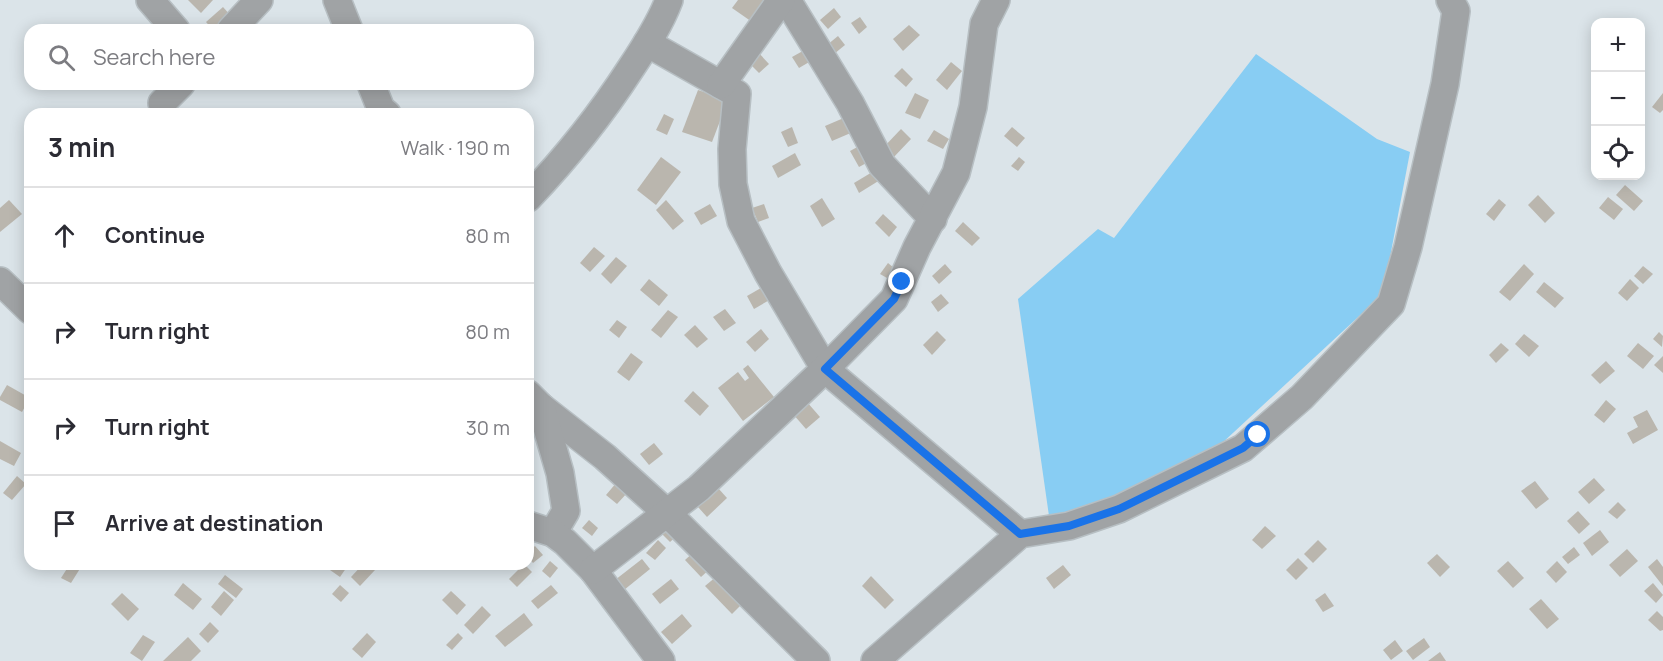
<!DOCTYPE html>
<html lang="en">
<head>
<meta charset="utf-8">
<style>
	:root { --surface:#fff; --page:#f2f2f3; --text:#2b2b33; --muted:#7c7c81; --line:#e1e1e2 }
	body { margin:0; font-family:Manrope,sans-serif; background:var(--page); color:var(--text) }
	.controls { position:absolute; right:18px; top:18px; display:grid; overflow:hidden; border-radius:12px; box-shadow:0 3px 15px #0003 }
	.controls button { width:54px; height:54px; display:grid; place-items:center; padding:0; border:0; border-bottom:2px solid var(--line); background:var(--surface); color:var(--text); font:30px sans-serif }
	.stop { position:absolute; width:18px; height:18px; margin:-14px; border:4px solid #1a73e8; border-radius:50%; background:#fff }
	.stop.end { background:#1a73e8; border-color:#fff; box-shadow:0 2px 6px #0008 }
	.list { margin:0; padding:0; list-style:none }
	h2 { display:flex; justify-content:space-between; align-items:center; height:78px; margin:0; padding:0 24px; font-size:26px }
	h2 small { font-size:20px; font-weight:400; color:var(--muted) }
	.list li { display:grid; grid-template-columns:39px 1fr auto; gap:18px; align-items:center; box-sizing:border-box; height:96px; padding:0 24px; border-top:2px solid var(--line) }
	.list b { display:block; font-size:22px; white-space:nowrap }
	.list em { font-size:20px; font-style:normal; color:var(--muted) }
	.icon { flex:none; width:33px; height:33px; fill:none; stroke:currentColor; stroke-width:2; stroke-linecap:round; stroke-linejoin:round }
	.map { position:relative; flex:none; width:1663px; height:661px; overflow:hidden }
	.search { position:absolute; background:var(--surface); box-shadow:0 3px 15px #0003; left:24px; top:24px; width:510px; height:66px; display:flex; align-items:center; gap:15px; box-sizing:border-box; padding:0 21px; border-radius:18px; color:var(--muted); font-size:22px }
	.panel { position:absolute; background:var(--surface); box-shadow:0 3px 15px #0003; left:24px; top:108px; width:510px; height:462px; border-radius:18px }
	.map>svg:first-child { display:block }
	.green { fill:#88cdf3 }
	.building { fill:#bab6ae }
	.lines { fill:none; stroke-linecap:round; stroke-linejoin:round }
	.minor-casing { stroke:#b7bfc3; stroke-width:30 }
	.minor { stroke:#a0a3a5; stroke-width:27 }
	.route { stroke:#1a73e8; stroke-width:8 }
</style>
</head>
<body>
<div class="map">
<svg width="1663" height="661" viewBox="0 0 1663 661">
	<rect width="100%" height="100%" fill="#dbe4e9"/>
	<polygon class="green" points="1256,54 1377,139 1410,152 1383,294 1220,445 1162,477 1050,523 1018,299 1098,229 1114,238"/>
	<g class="building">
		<polygon points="188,0 213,0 201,13"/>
		<polygon points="738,0 773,0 755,24 732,8"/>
		<polygon points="223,7 231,16 215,30 213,30 206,22"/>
		<polygon points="834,8 841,17 828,29 820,20"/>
		<polygon points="860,17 867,27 859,34 851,23"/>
		<polygon points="909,25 920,35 903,51 893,39"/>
		<polygon points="838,36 845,45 834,54 827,45"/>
		<polygon points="810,47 816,58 799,68 792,57"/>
		<polygon points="757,51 769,64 759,73 747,61"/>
		<polygon points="951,62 962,71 947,90 936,80"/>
		<polygon points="902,68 913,79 906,87 894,76"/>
		<polygon points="698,90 728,100 712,142 682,132"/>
		<polygon points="915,93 929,100 920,119 905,113"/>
		<polygon points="1663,93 1663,110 1660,113 1652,107"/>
		<polygon points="664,114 674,119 667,135 656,130"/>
		<polygon points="846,117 853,132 832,141 825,126"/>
		<polygon points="792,127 798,143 788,147 781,132"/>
		<polygon points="1012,127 1025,138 1017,147 1004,136"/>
		<polygon points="901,129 911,139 892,159 882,149"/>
		<polygon points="934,130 949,139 943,149 927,141"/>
		<polygon points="863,144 872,160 859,167 850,151"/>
		<polygon points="795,153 801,165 778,178 772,166"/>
		<polygon points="661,157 681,172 656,205 637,190"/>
		<polygon points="1019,157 1025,162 1018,171 1011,166"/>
		<polygon points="874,171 880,180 859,193 854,183"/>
		<polygon points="1625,185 1643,201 1634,211 1616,195"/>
		<polygon points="1538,195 1555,213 1545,223 1528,205"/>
		<polygon points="1608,197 1623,209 1614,220 1599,208"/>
		<polygon points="822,198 835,219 822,227 810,206"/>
		<polygon points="1499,199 1506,205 1494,221 1486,214"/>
		<polygon points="9,200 22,214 0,232 0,208"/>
		<polygon points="666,200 684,221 673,230 656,210"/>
		<polygon points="710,204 717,216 701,225 694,213"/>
		<polygon points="764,204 769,218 758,222 752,208"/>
		<polygon points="883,214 897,227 889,237 875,223"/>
		<polygon points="963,222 980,238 972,246 955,231"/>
		<polygon points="594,247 605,256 590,272 580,263"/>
		<polygon points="616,257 627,266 611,284 601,274"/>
		<polygon points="888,263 894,268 887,278 880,274"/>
		<polygon points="945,264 952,272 939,284 932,276"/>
		<polygon points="1524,264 1534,274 1510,301 1499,292"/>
		<polygon points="1643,266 1653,274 1643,284 1634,276"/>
		<polygon points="649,279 668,295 659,306 640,290"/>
		<polygon points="1630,279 1639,288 1627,301 1618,293"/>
		<polygon points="1544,282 1564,298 1555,308 1536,292"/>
		<polygon points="766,285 773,298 754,309 747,296"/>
		<polygon points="941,294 949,303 938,312 931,302"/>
		<polygon points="725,309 736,323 724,331 713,317"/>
		<polygon points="668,310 678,317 661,338 651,330"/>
		<polygon points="617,320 627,327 619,338 609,330"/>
		<polygon points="695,325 708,339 697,348 684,335"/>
		<polygon points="761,329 769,339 755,352 746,342"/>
		<polygon points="937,331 946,340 932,355 923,345"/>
		<polygon points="1659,332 1663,336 1662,347 1653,339"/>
		<polygon points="1524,334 1539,346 1529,357 1515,344"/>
		<polygon points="1501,343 1509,350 1496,363 1489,355"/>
		<polygon points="1638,343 1654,356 1643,369 1627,356"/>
		<polygon points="631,353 643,362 629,381 617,372"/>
		<polygon points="1663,356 1663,373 1654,365"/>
		<polygon points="1606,361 1615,371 1600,384 1591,375"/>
		<polygon points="748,365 774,397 743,421 718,388 738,372 745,381 749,378 743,369"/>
		<polygon points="7,385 30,398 22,412 0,400 0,397"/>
		<polygon points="693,391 709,406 700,416 684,401"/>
		<polygon points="1606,400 1616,409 1604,423 1594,415"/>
		<polygon points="807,402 820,417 806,429 793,414"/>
		<polygon points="1647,410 1658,430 1633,444 1627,433 1638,427 1633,417"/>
		<polygon points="0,441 21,453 14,466 0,459"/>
		<polygon points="654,443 663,454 649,465 640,454"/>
		<polygon points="17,476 26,484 12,500 3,493"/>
		<polygon points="1594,478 1605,490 1589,504 1578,492"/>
		<polygon points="1535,481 1549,499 1536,509 1521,491"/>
		<polygon points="617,482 628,492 617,504 606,495"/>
		<polygon points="718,488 727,498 707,517 698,507"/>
		<polygon points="1618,502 1626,510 1617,519 1608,512"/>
		<polygon points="1578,511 1590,524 1579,534 1567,521"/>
		<polygon points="589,520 598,528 592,536 582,528"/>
		<polygon points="672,524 680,533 670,542 661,533"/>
		<polygon points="1265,526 1276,536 1262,549 1252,540"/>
		<polygon points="1600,530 1609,542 1592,556 1583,543"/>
		<polygon points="658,540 666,548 655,560 646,553"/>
		<polygon points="1318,540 1327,549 1313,563 1304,554"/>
		<polygon points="535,546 543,555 533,563 528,557 528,552"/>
		<polygon points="1574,547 1580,555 1568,564 1562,557"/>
		<polygon points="1627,549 1638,561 1620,577 1609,565"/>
		<polygon points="696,550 711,568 701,577 685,560"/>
		<polygon points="1437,554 1450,567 1440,577 1427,563"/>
		<polygon points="1298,558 1308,568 1296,580 1286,570"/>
		<polygon points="642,559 650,569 624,590 615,580"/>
		<polygon points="1657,559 1663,567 1663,586 1648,567"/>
		<polygon points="550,561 558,568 550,578 542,571"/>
		<polygon points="1508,561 1524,578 1513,588 1497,571"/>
		<polygon points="1557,561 1567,572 1556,583 1546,572"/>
		<polygon points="70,564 76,564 81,567 71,583 61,578"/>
		<polygon points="334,564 349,564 340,577 330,570"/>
		<polygon points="363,564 369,564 375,570 360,586 351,577"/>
		<polygon points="524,564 532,572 517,587 509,579"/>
		<polygon points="1063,565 1071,575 1054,589 1046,578"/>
		<polygon points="225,575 243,589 236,598 218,584"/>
		<polygon points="717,576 743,603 732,614 705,586"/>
		<polygon points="871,576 894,600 885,609 862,586"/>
		<polygon points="671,579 679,589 660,604 652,594"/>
		<polygon points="183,583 202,599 193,610 174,595"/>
		<polygon points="1653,583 1663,595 1656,603 1644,591"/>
		<polygon points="340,585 349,593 341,602 332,594"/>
		<polygon points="551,585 558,593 538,609 531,601"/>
		<polygon points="224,591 234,600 221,616 211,607"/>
		<polygon points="451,591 466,605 457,615 442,600"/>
		<polygon points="122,593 139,609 128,621 111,604"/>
		<polygon points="1325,593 1334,606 1323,612 1315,600"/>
		<polygon points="1541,599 1559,619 1547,629 1529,609"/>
		<polygon points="482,606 491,615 473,634 464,625"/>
		<polygon points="1657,611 1663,617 1663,630 1660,631 1648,620"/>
		<polygon points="524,613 533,625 505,647 495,636"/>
		<polygon points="682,614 692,626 672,644 661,632"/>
		<polygon points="210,622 219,631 208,643 199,634"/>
		<polygon points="367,633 376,642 362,658 352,649"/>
		<polygon points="458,633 463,638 452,650 446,645"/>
		<polygon points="143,635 155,642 142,661 130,653"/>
		<polygon points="188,637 201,651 191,661 163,661"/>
		<polygon points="1424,638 1430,647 1413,660 1406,651"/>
		<polygon points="1395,640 1403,651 1391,660 1383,650"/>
		<polygon points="1440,652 1446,661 1428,661"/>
	</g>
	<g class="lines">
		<g class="minor-casing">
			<g id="minor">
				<polyline points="150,0 176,30"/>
				<polyline points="337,0 349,30"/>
				<polyline points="787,0 850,103 882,165 933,219"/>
				<polyline points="231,30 259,0"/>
				<polyline points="647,43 737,94 732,149 733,184 741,221 768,273 825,369 1020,534"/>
				<polyline points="371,84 381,109 387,114"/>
				<polyline points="721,85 781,0"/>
				<polyline points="162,103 181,84"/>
				<path d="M 528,198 C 567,157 600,116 631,68 C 645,47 660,24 669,0"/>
				<polyline points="0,281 30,310"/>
				<polyline points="528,394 541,407 605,457 667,513 816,661"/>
				<polyline points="541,407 560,473 566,511 553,533"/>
				<polyline points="528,525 553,533 565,542 593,570 661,661"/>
				<polyline points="593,570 699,488 825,369 894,299 917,247 956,173 973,107 984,24 996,0"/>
				<polyline points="875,661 1020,534 1069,526 1119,509 1243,448 1302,397 1391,304 1408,247 1445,84 1456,11 1450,0"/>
			</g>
		</g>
		<use href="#minor" class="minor"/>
	</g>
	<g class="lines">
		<polyline class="route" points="902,282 894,299 825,369 1020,534 1069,526 1119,509 1243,448 1258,435"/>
	</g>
</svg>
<div class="controls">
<button>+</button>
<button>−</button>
<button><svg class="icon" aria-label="locate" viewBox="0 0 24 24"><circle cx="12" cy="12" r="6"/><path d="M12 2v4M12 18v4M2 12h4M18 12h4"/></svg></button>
</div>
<div class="stop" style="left:1258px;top:435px"></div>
<div class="stop end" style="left:902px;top:282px"></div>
<div class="search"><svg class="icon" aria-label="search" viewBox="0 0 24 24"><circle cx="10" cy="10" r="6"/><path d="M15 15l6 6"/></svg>Search here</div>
<section class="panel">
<h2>3 min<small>Walk · 190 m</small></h2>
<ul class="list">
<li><svg class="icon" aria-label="ahead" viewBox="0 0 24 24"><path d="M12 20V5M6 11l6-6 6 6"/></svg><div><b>Continue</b></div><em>80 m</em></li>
<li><svg class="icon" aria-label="right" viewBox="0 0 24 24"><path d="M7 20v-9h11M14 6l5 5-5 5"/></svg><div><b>Turn right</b></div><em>80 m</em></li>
<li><svg class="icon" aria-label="right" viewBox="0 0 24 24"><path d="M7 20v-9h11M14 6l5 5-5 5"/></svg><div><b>Turn right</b></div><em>30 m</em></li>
<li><svg class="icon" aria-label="arrive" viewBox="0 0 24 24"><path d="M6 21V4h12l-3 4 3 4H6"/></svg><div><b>Arrive at destination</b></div></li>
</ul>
</section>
</div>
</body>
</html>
